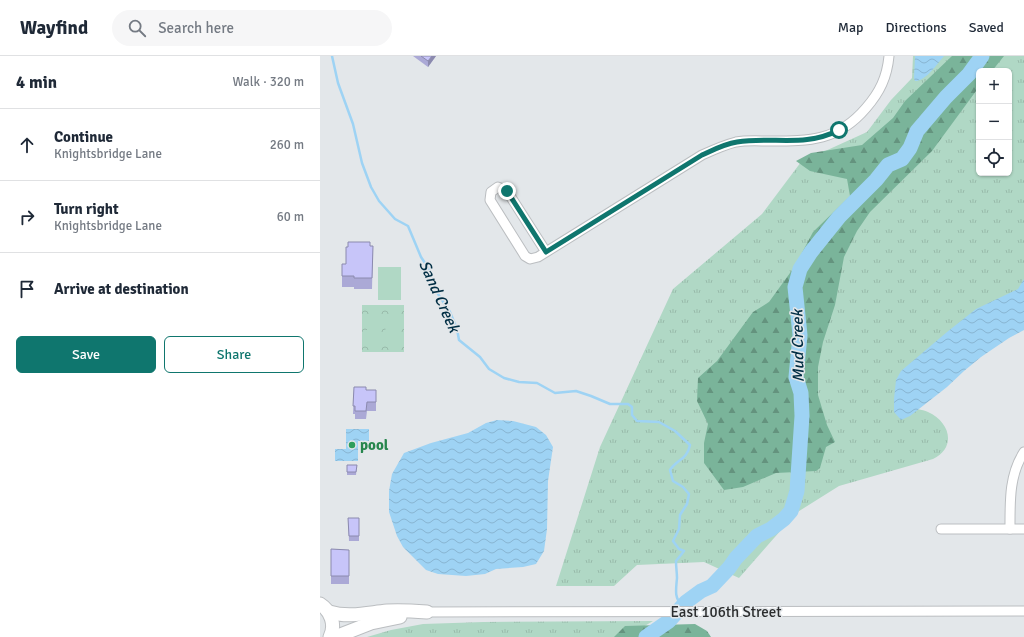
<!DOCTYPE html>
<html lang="en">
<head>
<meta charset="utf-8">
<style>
	:root { --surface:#fff; --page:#f6f6f7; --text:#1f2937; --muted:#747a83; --line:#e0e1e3; --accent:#0f766e }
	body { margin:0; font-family:Signika,sans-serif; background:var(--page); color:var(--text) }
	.controls { position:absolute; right:12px; top:12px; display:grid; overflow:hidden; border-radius:6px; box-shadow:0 1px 3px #0004 }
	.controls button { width:36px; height:36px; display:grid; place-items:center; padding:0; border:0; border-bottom:1px solid var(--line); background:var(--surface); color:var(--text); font:20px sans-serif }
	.stop { position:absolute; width:12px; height:12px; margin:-9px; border:3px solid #0f766e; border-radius:50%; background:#fff }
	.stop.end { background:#0f766e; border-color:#fff; box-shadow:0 1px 4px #0008 }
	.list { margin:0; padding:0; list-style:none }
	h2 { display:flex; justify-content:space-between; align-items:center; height:52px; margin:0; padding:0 16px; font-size:17px }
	h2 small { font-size:13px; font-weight:400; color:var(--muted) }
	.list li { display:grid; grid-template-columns:26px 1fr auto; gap:12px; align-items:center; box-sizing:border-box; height:72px; padding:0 16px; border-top:1px solid var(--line) }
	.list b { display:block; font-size:15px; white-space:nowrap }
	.list p { margin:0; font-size:13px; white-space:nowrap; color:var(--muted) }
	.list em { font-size:13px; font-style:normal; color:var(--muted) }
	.actions { display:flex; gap:8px; padding:12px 16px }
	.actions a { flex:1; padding:9px 0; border:1px solid var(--accent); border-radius:6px; text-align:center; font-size:14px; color:var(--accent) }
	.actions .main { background:var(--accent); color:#fff }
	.icon { flex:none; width:22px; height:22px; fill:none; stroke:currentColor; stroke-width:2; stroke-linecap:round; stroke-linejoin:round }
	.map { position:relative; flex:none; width:704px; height:581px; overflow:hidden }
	header { display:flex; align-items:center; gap:24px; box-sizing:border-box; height:56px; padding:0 20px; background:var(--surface); border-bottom:1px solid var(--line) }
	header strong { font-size:19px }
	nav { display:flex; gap:22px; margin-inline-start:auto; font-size:14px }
	.search { width:280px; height:36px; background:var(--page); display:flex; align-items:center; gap:10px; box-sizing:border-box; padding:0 14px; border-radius:22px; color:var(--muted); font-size:15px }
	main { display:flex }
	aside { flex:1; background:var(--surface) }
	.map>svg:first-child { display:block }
	.grass { fill:url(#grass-tufts); fill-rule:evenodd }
	.forest { fill:url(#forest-firs) }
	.park { fill:url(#park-crowns) }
	.pitch { fill:#b0d8c5 }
	.water { fill:url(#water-waves) }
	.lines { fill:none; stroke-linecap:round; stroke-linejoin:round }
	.stream { stroke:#9ed3f4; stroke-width:2.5 }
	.river { stroke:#9ed3f4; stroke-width:15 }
	.street-casing { stroke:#bbbec1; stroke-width:11 }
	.secondary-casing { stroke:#bbbec1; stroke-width:15 }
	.street { stroke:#fff; stroke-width:9 }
	.secondary { stroke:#fff; stroke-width:13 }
	.wall { fill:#aba9d6 }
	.shaded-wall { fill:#8b8aae }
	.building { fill:#c7c5f9; stroke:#8b8aae }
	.route { stroke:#0f766e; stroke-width:5 }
	.leisure-dot { fill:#2e9e5b; stroke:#e3e7ea; stroke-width:1.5 }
	.labels { text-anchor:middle; stroke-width:3; stroke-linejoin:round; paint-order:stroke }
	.leisure-label { font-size:15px; font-weight:bold; fill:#27864d; stroke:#e3e7ea; text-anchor:start }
	.street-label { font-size:15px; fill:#2b2d2e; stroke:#e3e7ea }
	.water-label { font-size:16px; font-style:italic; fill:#012e44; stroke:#e3e7ea }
</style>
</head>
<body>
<header>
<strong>Wayfind</strong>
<div class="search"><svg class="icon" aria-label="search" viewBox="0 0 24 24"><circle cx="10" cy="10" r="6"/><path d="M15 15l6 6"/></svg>Search here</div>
<nav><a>Map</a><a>Directions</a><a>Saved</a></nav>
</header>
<main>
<aside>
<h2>4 min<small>Walk · 320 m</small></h2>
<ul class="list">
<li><svg class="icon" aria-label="ahead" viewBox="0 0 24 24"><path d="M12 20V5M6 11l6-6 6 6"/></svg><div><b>Continue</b><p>Knightsbridge Lane</p></div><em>260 m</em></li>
<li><svg class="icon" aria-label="right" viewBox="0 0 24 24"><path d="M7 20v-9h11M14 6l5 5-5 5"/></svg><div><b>Turn right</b><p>Knightsbridge Lane</p></div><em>60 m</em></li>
<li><svg class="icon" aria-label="arrive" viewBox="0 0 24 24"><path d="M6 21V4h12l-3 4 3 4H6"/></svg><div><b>Arrive at destination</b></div></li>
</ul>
<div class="actions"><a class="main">Save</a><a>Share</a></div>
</aside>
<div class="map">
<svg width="704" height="581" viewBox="0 0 704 581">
	<defs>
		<pattern id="grass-tufts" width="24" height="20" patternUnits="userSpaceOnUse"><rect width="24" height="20" fill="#b0d8c5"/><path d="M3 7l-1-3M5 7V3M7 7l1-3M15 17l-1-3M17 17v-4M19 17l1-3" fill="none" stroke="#98baaa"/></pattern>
		<pattern id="forest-firs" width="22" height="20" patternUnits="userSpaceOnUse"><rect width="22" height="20" fill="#7ab49a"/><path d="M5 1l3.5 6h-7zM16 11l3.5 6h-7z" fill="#64937e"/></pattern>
		<pattern id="park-crowns" width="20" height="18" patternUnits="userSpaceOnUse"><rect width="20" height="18" fill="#b0d8c5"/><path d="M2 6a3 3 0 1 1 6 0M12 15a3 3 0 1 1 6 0" fill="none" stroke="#98baaa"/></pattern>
		<pattern id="water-waves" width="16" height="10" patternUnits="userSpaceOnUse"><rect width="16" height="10" fill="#9ed3f4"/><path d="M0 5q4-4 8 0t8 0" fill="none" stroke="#88b5d2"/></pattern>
	</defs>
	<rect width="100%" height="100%" fill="#e3e7ea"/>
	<g class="grass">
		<path d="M 593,0 L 704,0 L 704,250 L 587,352 C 594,353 602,353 608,356 C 630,366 637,391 613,403 L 519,430 L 476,457 L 419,522 L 384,506 L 317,509 L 294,530 L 236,530 L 280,391 L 353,233 L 442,158 L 481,106 L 547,76 L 571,44 L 592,22 ZM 659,15 L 689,15 L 689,117 L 659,117 Z"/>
		<polygon points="333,565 306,581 47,581 71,574 103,568 163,566"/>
	</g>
	<g class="forest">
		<polygon points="632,0 684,0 672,15 659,15 659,31 612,95 550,156 537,175 524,201 515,249 503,286 498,311 498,339 507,369 515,386 506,391 500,412 496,415 456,417 423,431 404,434 384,407 384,387 388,368 377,345 378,322 397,305 433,256 449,246 475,210 493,176 530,140 527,123 490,115 476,105 491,97 542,89 573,62 585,45"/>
		<polygon points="375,568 387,575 391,581 294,581 305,570"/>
	</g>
	<rect class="park" x="42" y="249" width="42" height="47"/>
	<g class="pitch">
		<rect x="58" y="211" width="23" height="33"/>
		<rect x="47" y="258" width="14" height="29"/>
		<polygon points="66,258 79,258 79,287 65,287"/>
	</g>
	<g class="water">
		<path d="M 595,0 L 624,0 C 618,7 605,26 595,25 L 594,22 Z"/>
		<polygon points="704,223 704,274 689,282 661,301 644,315 627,331 590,360 581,364 574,356 574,343 576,324 581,315 627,276 656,253 698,233"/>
		<polygon points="177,364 193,365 216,371 226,379 233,391 228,425 227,473 224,495 216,508 203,511 176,513 165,518 146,520 118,518 106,514 83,491 77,480 69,456 69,435 72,418 84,397 111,387 148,377 166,367"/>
		<polygon points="26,373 49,373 49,385 38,385 38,405 15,405 15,393 26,393"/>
	</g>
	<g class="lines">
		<path class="stream" d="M 12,0 L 18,27 L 33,68 L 42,107 L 51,131 L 59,145 L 75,163 L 88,170 L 101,201 L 109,213 L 116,235 L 130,256 L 137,273 L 139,284 L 160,301 L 169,313 L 184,322 L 199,326 L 217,327 L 235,337 L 256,335 L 271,340 L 290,348 L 308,348 L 312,351 L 312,359 L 317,365 L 339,366 L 355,375 L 370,389 C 367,404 357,403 350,414 L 353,425 L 363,431 L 369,438 L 367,448 L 360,459 L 359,473 L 353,485 L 359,493 L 364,495 L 356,505 C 356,511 357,517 357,522 C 356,534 354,541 362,550"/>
		<polyline class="river" points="326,581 349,565 366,546 381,535 392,530 409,512 416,502 437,480 451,473 464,463 471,455 477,435 482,360 481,337 476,321 480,279 475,231 480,213 491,196 519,161 556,124 568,109 582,103 590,92 597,75 626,41 649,18 662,0"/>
		<g class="street-casing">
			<g id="street">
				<path d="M 226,196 L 187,135 L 178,131 L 171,136 L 170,144 L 205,200 L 210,203 L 218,201 L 382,99 C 393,94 404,89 416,86 C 427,84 439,85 450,85 C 490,85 518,85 546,52 C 560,36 567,21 569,0"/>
				<polyline points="621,473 704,473"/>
				<path d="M 690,473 C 690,446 689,419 704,396"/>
				<polyline points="107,556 704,555"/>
			</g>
		</g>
		<g class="secondary-casing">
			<g id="secondary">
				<path d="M 0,548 C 11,555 16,569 10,581"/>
				<path d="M 9,556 C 29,562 47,557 67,555 C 80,554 94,555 107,556"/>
				<polyline points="15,581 51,567 80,561"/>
			</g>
		</g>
		<use href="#street" class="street"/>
		<use href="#secondary" class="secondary"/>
	</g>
	<g class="wall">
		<polygon points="93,0 116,0 108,11"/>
		<polygon points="50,190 53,190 52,233 34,233 34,231 22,231 22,208 26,208"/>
		<polygon points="34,331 46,334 56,334 56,355 47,355 46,363 35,363 35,358 33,358"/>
		<polygon points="27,409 37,409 36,419 27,419"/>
		<polygon points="28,462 39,462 39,485 29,485"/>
		<polygon points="11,493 29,494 29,528 11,528"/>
	</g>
	<polygon class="shaded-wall" points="112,0 116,0 108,11 108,5"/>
	<g class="building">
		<polygon points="101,0 112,0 108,5"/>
		<polygon points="28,186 50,186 50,190 53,190 52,222 34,222 34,220 22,220 22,208 26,208 26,191 28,191"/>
		<polygon points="34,331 46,331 46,334 56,334 56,346 47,346 46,355 35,355 35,350 33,350"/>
		<polygon points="27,409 37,409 36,416 27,416"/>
		<polygon points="28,462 39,462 39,480 29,480"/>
		<polygon points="11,493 29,494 29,520 11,520"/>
	</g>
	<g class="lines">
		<path class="route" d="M 187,135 L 226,196 L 382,99 C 393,94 404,88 417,86 C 453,80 484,92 519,74"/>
	</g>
	<circle class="leisure-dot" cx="32" cy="389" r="4"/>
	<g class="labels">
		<g class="leisure-label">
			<text x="40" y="394">pool</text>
		</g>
		<g class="street-label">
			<text x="406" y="561">East 106th Street</text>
		</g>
		<g class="water-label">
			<text transform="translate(120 240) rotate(66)" y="6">Sand Creek</text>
			<text transform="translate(477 290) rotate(-91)" y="6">Mud Creek</text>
		</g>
	</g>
</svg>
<div class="controls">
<button>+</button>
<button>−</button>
<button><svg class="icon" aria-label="locate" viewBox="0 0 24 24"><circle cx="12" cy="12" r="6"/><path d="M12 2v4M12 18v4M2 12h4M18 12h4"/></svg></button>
</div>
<div class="stop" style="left:519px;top:74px"></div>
<div class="stop end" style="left:187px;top:135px"></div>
</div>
</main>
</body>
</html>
